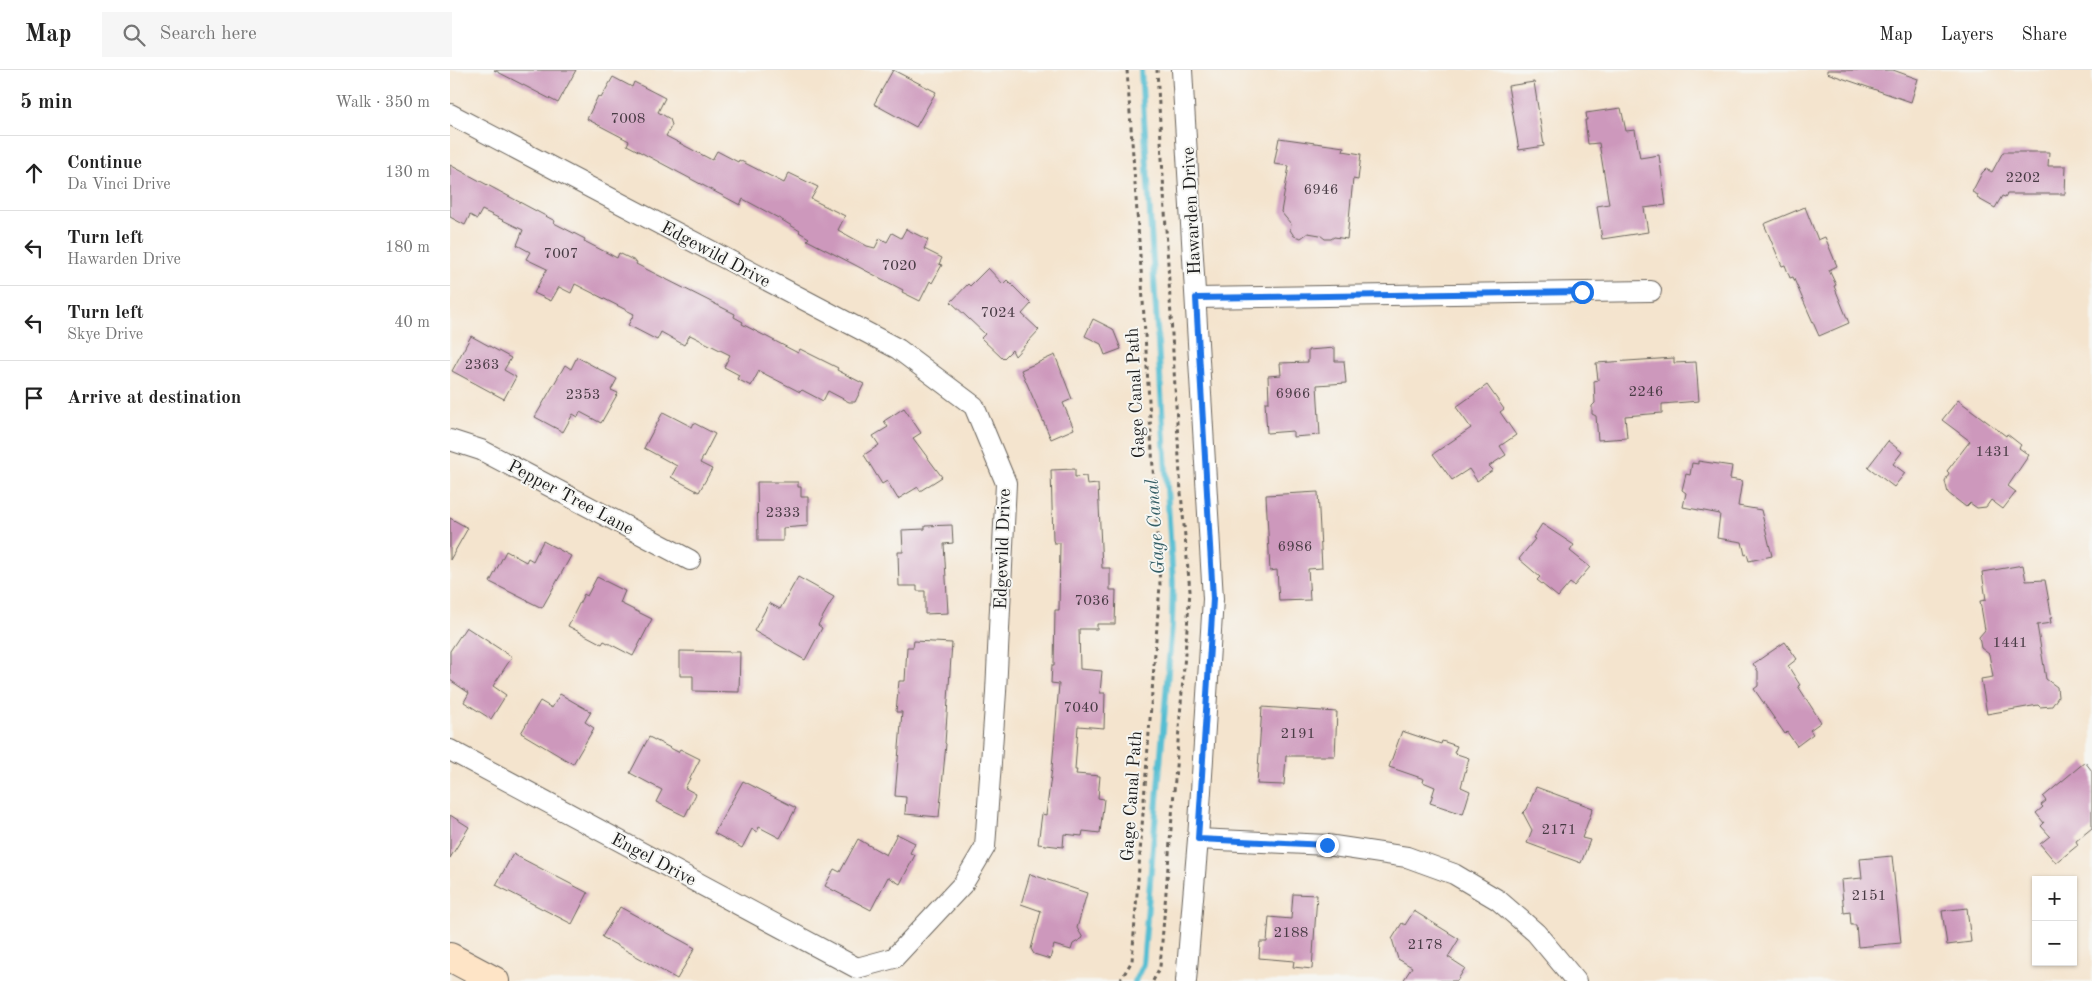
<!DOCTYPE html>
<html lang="en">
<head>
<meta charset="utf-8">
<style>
	:root { --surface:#fff; --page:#f6f6f6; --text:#222; --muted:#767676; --line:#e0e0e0 }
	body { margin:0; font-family:"Old Standard TT",serif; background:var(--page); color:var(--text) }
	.controls { position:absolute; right:15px; bottom:15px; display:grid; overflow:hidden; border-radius:0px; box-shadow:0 1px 4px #0004 }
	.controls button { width:45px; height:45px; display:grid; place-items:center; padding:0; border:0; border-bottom:1px solid var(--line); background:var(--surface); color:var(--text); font:25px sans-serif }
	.stop { position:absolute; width:15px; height:15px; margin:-11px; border:4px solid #1a73e8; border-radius:50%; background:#fff }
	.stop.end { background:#1a73e8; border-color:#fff; box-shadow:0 1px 5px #0008 }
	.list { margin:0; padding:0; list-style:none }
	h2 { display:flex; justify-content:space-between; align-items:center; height:65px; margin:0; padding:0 20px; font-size:21px }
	h2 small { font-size:16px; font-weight:400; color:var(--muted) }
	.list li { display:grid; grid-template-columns:32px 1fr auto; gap:15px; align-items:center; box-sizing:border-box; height:75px; padding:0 20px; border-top:1px solid var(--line) }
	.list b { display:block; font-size:19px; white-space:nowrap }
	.list p { margin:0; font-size:16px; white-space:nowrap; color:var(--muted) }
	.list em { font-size:16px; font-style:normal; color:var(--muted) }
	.icon { flex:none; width:28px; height:28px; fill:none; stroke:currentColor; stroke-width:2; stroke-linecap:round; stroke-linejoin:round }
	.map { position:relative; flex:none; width:1642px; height:911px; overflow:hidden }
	header { display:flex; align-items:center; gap:30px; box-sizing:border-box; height:70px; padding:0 25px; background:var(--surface); border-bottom:1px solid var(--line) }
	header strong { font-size:24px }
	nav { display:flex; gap:28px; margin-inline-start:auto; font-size:18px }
	.search { width:350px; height:45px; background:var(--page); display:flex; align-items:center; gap:12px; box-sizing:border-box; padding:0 18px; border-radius:0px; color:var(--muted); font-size:19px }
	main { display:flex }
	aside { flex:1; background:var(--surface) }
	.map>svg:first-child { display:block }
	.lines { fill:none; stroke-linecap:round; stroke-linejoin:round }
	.stream { stroke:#55bed2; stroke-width:6 }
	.building { fill:#cd98bc }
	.minor-casing { stroke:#68625a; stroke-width:22 }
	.secondary-casing { stroke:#68625a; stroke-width:30 }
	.path { stroke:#68625a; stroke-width:3; stroke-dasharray:4 4; stroke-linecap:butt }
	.minor { stroke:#fff; stroke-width:20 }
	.secondary { stroke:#fee4c6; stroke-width:28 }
	.route { stroke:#1a73e8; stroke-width:6 }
	.labels { text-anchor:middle; stroke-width:4; stroke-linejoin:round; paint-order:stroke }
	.number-label { font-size:15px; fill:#483b44 }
	.street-label { font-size:18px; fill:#1c1c1c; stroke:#f6f6f2 }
	.water-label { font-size:19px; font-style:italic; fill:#335d65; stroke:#f6f6f2 }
</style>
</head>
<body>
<header>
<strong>Map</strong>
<div class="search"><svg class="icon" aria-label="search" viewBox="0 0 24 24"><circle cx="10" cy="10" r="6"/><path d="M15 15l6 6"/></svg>Search here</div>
<nav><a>Map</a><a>Layers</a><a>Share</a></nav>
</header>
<main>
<aside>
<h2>5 min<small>Walk · 350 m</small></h2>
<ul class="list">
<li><svg class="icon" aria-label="ahead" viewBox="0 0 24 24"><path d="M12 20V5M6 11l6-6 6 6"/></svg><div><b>Continue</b><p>Da Vinci Drive</p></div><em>130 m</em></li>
<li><svg class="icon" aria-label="left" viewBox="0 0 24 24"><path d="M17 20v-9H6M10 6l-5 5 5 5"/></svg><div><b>Turn left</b><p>Hawarden Drive</p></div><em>180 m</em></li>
<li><svg class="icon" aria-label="left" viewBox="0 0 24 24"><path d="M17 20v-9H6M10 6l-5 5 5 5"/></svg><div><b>Turn left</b><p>Skye Drive</p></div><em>40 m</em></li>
<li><svg class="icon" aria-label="arrive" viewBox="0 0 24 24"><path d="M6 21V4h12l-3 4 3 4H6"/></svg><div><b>Arrive at destination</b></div></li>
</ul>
</aside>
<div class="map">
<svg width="1642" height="911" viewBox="0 0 1642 911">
	<rect width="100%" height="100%" fill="#f6f6f2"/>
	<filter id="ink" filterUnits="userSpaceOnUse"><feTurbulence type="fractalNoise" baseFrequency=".02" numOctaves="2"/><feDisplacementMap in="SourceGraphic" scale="10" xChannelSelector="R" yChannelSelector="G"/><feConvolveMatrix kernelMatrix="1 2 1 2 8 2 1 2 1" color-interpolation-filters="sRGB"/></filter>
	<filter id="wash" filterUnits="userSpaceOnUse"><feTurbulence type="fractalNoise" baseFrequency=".0096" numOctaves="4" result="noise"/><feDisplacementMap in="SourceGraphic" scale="20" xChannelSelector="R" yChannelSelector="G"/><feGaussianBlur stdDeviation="1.12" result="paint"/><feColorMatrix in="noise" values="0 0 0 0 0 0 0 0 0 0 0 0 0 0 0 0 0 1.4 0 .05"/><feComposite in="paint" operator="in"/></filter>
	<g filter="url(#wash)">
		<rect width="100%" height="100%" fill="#f4e4ce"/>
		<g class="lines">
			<polyline class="stream" points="685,911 693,894 722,555 723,514 691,0"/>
		</g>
		<g id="blocks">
			<g class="building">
				<polygon points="44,0 126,0 108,33"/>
				<polygon points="443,0 486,22 466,57 424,34"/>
				<polygon points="1377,0 1443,0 1468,9 1461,32 1377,3"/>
				<polygon points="163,7 182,17 184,12 215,28 208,42 220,49 222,55 216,66 262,90 267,81 288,92 289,90 334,113 339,103 368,117 361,129 395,146 388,160 417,176 425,178 430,168 437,172 442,163 451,168 456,159 478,170 474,179 492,188 489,194 492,195 482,213 480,211 470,231 452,222 453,220 357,170 359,168 349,162 350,161 332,150 293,129 290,135 177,75 179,71 137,49 148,26 151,28"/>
				<polygon points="1084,12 1094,76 1069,80 1058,16"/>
				<polygon points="1171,38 1176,61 1185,60 1190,88 1209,85 1216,135 1194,138 1198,162 1152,169 1147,136 1159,134 1149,73 1138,74 1135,50 1137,50 1136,43"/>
				<polygon points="829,68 894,77 893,81 911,84 908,110 903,109 897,169 884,167 881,169 875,169 870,165 858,163 851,168 844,166 840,160 841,154 831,142 839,96 824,94"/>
				<polygon points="1553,82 1599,82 1598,96 1616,96 1615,124 1557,124 1555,127 1552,126 1545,138 1527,128 1528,125 1522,122 1532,103 1536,99 1542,102"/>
				<polygon points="0,95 105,151 104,153 135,169 134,171 167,188 169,183 187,192 186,194 285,244 284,247 293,252 292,254 348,283 350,279 388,298 387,300 414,314 405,332 399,332 378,321 373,331 352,320 350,322 309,301 301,316 287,309 289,305 274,297 280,285 240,265 234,275 211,262 207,270 178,255 184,244 125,214 121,223 109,217 101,231 84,223 97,199 76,189 80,182 67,175 73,160 32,140 27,149 20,145 15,155 0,147"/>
				<polygon points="1355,137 1368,170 1375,167 1387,196 1379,200 1386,215 1384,216 1399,253 1369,266 1343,207 1340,208 1335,195 1332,196 1314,154"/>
				<polygon points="538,198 553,214 557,210 581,234 572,244 589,260 565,286 562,280 553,289 531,268 535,264 501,232 518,214 520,216"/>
				<polygon points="643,249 663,259 671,279 655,285 651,274 635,266"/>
				<polygon points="21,266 61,288 54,300 66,307 54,329 2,301"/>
				<polygon points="885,278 885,291 894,291 896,313 867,315 870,365 843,367 843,361 817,363 815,332 819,332 818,306 831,305 830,293 858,292 858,280"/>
				<polygon points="605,285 622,329 613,333 624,359 601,369 571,300"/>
				<polygon points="127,287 167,309 161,320 168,323 151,353 130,342 128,347 123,344 113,362 85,347 115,295 121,299"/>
				<polygon points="1224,288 1224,293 1246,292 1249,331 1212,334 1212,343 1175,346 1177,368 1148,370 1146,346 1142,344 1142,336 1145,333 1144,311 1148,310 1146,293"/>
				<polygon points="1037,315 1054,339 1050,342 1066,365 1050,376 1056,385 1039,396 1043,400 1027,411 1019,399 1002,410 983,384 1021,358 1006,337"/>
				<polygon points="1508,330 1556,366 1557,364 1571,375 1569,378 1579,385 1558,416 1566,422 1553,439 1541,430 1536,437 1527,438 1520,433 1516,437 1498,423 1495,411 1499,403 1497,401 1520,371 1492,350"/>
				<polygon points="454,338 471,363 463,368 492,407 470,421 468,417 448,429 437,411 432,414 414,385 429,375 423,366 438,357 434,351"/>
				<polygon points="213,342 242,357 244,353 265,364 250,393 262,399 249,422 221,407 227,396 194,378"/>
				<polygon points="1438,371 1452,382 1443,394 1455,403 1444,417 1418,397"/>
				<polygon points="1248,391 1282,396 1280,409 1292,411 1288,436 1311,440 1322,486 1299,491 1297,484 1295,485 1292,472 1267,468 1270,444 1233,437 1236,423 1232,420 1236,404 1240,405 1242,393 1248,394"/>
				<polygon points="625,399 625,407 636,406 637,415 648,414 652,498 660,498 660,520 666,520 665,554 647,554 647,559 629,559 630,599 652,601 650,623 655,623 654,658 628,656 625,700 627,700 626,704 650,706 648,728 654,729 650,763 633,761 632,766 614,764 613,777 588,774 592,744 596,745 602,698 609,614 601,613 602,595 604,595 605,540 609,540 610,473 604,473 603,470 601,400"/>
				<polygon points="307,412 348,412 348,417 351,417 351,427 358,427 358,456 333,458 333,471 308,471"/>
				<polygon points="868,422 872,498 858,499 860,530 829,531 827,500 820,501 816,425"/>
				<polygon points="0,448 18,458 0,490"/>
				<polygon points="1092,454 1124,475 1120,481 1140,497 1124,516 1120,513 1108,527 1087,510 1090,507 1069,489 1085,469 1083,468"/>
				<polygon points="502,455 503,473 494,474 498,543 475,544 475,521 467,521 467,516 449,516 448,482 453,482 452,460 475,459 475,456"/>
				<polygon points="93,471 121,486 92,538 40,512 56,481 76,492 78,488 83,491"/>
				<polygon points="1573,495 1576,511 1595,510 1602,548 1600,548 1601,553 1587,555 1596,609 1607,617 1608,627 1602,636 1590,637 1588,635 1537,644 1531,609 1543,607 1539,584 1531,578 1529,567 1535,560 1530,531 1536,530 1532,502"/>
				<polygon points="147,507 175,521 170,533 202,549 183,586 154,571 152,574 118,556 134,524 137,526"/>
				<polygon points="348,507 384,527 368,555 372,558 355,590 304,561 319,533 330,539"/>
				<polygon points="16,557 62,587 43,616 56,625 41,649 14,632 19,623 0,610 0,581"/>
				<polygon points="464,571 502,573 495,673 496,674 489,747 455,744 456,727 445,726 452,642 446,642 449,611 455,611 457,577 463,577"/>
				<polygon points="1335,572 1347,589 1338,596 1350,615 1348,616 1371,652 1360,660 1363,664 1347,676 1337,662 1335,664 1304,619 1308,616 1308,601 1303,594"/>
				<polygon points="230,581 290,582 289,622 243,621 243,606 230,606"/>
				<polygon points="110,624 141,642 135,652 144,658 123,694 71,663 90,631 102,638"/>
				<polygon points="812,637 887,642 885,686 836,686 834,715 807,714"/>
				<polygon points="952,661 991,674 992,671 1007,676 1004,683 1019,688 1011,717 1020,721 1013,744 980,733 985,717 973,712 974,709 939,697"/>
				<polygon points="199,667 228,682 230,679 250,689 235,718 246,724 235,746 206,732 212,720 180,703"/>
				<polygon points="1635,692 1642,701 1642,758 1626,771 1628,775 1606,793 1590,774 1600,766 1591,756 1594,753 1586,743 1593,737 1591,735 1596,731 1593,727"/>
				<polygon points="293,711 346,738 330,768 309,757 307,762 302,759 292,778 264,763"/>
				<polygon points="1086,717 1143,738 1132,768 1140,770 1131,793 1077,773 1082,760 1073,743 1077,739"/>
				<polygon points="0,745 19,757 0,788"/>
				<polygon points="447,764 465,773 460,783 465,785 450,814 438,807 421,840 375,816 384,799 390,802 408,769 436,785"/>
				<polygon points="63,784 138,823 122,854 46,815"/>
				<polygon points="1442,786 1451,873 1408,877 1406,855 1401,855 1400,842 1394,843 1391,810 1412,808 1410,789"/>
				<polygon points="580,804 637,823 627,858 633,868 623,874 621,880 604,875 600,889 584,884 581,879 591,841 571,834"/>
				<polygon points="843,824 867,825 862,899 843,897 844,891 809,888 810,872 817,872 819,847 841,849"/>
				<polygon points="170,837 245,878 227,909 152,867"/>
				<polygon points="1517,838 1521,872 1497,875 1492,841"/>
				<polygon points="964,841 1009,869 998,887 1015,898 1007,911 953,911 962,897 948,889 942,869 952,853 955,855"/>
			</g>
		</g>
	</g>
	<g filter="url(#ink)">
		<use href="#blocks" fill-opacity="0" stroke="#68625a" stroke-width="1"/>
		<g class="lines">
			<g class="minor-casing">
				<g id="minor">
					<polyline points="732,0 763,529 748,769 736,911"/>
					<polyline points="0,44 448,279 524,336 556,413 546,622 535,777 513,814 444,888 407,898 0,680"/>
					<polyline points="746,228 1201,221"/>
					<polyline points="0,370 31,380 240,490"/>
					<polyline points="748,769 877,775 957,787 1004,804 1048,830 1086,863 1126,911"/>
				</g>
			</g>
			<g class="secondary-casing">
				<polyline id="secondary" points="0,887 45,911"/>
			</g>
			<g class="path">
				<polyline points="670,911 682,891 710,515 692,214 677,0"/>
				<polyline points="703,911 710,897 740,521 731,423 707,0"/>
			</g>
			<use href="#minor" class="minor"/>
			<use href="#secondary" class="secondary"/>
		</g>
	</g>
	<g class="lines" filter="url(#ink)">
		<polyline class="route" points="877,775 748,769 763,529 746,228 1132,222"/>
	</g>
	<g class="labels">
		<g class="number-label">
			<text x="178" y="53">7008</text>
			<text x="1573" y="112">2202</text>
			<text x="871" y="124">6946</text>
			<text x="111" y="188">7007</text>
			<text x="449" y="200">7020</text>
			<text x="548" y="247">7024</text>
			<text x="32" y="299">2363</text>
			<text x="1196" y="326">2246</text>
			<text x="843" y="328">6966</text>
			<text x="133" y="329">2353</text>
			<text x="1543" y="386">1431</text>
			<text x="333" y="447">2333</text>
			<text x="845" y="481">6986</text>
			<text x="642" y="535">7036</text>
			<text x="1560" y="577">1441</text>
			<text x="631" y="642">7040</text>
			<text x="848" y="668">2191</text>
			<text x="1109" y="764">2171</text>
			<text x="1419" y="830">2151</text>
			<text x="841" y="867">2188</text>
			<text x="975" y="879">2178</text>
		</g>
		<g class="street-label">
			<text transform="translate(741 141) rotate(-93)" y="6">Hawarden Drive</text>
			<text transform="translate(266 184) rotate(28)" y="6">Edgewild Drive</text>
			<text transform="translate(685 323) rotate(-93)" y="6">Gage Canal Path</text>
			<text transform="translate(121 427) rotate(28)" y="6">Pepper Tree Lane</text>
			<text transform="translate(552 479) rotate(-88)" y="6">Edgewild Drive</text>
			<text transform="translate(681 726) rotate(-86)" y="6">Gage Canal Path</text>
			<text transform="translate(204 789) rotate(28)" y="6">Engel Drive</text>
		</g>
		<g class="water-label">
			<text transform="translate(704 457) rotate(-94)" y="7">Gage Canal</text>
		</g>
	</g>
</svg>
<div class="controls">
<button>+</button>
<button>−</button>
</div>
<div class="stop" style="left:1132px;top:222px"></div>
<div class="stop end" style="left:877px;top:775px"></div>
</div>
</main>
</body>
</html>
